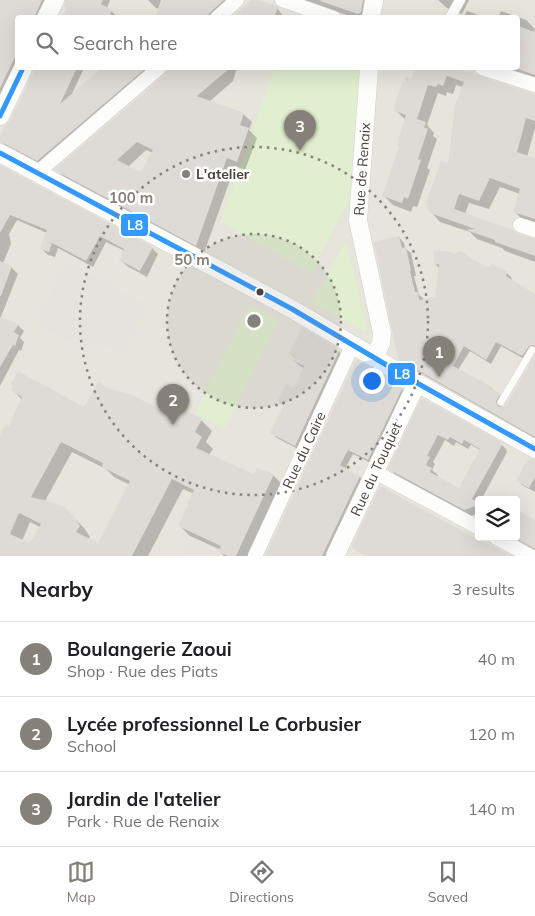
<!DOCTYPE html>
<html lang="en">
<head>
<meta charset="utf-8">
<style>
	:root { --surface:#fff; --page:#f2f2f2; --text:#202124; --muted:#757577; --line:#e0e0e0; --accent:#868178 }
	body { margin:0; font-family:Mulish,sans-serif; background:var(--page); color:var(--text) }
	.controls { position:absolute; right:15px; bottom:15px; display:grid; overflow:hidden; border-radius:5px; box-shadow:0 5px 20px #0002 }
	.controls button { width:45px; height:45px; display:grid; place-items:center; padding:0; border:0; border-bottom:1px solid var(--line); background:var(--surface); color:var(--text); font:25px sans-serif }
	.you { position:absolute; left:371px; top:380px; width:18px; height:18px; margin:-12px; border:4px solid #fff; border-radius:50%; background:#1a73e8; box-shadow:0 0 0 8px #1a73e833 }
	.badge { display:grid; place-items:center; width:32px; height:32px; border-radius:50%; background:var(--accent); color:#fff; font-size:16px; font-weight:700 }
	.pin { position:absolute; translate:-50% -41px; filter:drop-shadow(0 1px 2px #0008) }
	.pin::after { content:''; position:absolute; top:26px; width:18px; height:15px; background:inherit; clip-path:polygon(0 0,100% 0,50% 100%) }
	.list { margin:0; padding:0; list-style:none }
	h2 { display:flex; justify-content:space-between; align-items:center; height:65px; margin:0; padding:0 20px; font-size:21px }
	h2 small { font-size:16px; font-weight:400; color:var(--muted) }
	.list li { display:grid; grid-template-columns:32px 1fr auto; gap:15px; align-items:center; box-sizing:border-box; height:75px; padding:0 20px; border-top:1px solid var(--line) }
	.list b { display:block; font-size:19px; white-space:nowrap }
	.list p { margin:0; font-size:16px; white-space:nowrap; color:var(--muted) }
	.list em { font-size:16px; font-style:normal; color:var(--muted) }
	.icon { flex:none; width:28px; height:28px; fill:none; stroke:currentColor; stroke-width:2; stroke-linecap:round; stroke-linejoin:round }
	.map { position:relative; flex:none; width:535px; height:556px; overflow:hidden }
	.search { position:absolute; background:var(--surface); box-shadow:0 5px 20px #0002; left:15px; right:15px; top:15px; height:55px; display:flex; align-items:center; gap:12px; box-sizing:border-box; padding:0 18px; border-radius:5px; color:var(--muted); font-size:19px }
	.sheet { height:290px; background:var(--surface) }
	nav { display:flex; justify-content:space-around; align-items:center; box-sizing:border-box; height:70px; border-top:1px solid var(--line); background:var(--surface); font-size:14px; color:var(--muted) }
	nav a { display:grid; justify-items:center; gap:2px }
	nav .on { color:var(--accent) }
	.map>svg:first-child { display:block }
	.residential { fill:#e7e4dc; fill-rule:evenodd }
	.green { fill:#e1eecf }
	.parking { fill:#e6e3df }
	.shadow { fill:#0003; fill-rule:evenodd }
	.building { fill:#dedbd6; fill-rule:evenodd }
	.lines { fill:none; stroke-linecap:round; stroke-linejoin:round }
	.service-casing { stroke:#d2d0cb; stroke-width:8 }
	.pedestrian-casing { stroke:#d2d0cb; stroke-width:11 }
	.minor-casing { stroke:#d2d0cb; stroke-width:15 }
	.tertiary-casing { stroke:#d2d0cb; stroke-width:19 }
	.service { stroke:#fdfdfc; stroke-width:7 }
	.pedestrian { stroke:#fdfdfc; stroke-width:10 }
	.minor { stroke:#fdfdfc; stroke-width:14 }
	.tertiary { stroke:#fdfdfc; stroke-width:18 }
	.bus-1-casing { stroke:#fff; stroke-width:9 }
	.bus-1 { stroke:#39f; stroke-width:5 }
	.ring { fill:none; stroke:#868178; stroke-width:2.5; stroke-dasharray:2.5 5 }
	.poi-dot { fill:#868178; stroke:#fff; stroke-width:2 }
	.bus-dot { fill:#4b4439; stroke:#fff; stroke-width:2 }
	.labels { text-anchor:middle; stroke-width:5; stroke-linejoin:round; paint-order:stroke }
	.street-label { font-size:14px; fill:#4b4439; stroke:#fff }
	.poi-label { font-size:14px; font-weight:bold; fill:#4b4439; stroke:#fff; text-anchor:start }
	.centre { fill:#868178; stroke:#fff; stroke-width:2.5 }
	.ring-label { font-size:15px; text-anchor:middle; font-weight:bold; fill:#868178; stroke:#fff; stroke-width:5; stroke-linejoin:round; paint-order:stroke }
	.line-badge { stroke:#fff; stroke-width:2 }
	.badge-label { font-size:14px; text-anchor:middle; font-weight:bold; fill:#fff }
</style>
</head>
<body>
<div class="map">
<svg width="535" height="556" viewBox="0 0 535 556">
	<rect width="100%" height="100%" fill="#f4f2ee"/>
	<path class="residential" d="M 0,0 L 535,0 L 535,556 L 0,556 ZM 18,18 L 518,18 L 518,68 L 18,68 ZM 479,500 L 516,500 L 516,537 L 479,537 Z"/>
	<g class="green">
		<polygon points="274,68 360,68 350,198 311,273 221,222"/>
		<polygon points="346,240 367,330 364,332 312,303"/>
		<polygon points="250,305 279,320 224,429 195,414"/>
	</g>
	<g class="parking">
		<polygon points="67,262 148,305 123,355 92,339 86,350 35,324"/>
		<polygon points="197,539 211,547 214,556 184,556 182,544"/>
	</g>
	<g class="shadow">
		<polygon points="0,0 50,0 41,18 18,18 18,68 0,105"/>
		<polygon points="66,0 110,0 107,8 111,11 117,16 116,18 64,18 68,8 65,6"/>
		<polygon points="148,0 234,0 215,18 156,18 159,9 156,8"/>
		<polygon points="304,0 372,0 369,18 355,18"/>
		<polygon points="438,0 469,0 462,14 447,8"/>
		<polygon points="277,8 285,18 232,18"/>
		<polygon points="467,11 487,18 463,18"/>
		<polygon points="501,11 526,20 535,29 533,33 535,33 535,80 497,68 518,68 518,18 498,18"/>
		<polygon points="34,68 84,68 71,96 104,68 157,68 43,165 11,148 7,147 2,142 34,73"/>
		<path d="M 174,68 L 237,68 L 233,81 L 209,102 L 243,114 L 252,122 L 249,130 L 257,138 L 245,170 L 235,166 L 204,253 L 66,179 L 57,170 ZM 146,150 L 153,153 L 142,174 L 128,167 Z"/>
		<polygon points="417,68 450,68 535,96 535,128 527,157 535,159 535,224 524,221 514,211 520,194 500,187 489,209 469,203 465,214 517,234 535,240 535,262 505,251 502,248 477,239 470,232 440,222 431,212 449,165 463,87 456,85 453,94 447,92 446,96 438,93 427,125 434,133 433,136 437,139 427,168 430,170 417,207 413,206 411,212 393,205 384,196 401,147 406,120 396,111 412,80"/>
		<polygon points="0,166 152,248 158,254 147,277 127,266 120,260 125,251 106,242 93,267 58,248 55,257 48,255 41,248 47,233 17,220 9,234 11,244 3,263 11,267 18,274 0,319 18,325 24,331 20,338 24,342 21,351 19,350 0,386"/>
		<polygon points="399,237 404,243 405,248 411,253 416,276 414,276 419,295 423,298 423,301 436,298 440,269 436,265 435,252 486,268 507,273 512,278 511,281 535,295 535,350 528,361 501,346 491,364 470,351 458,370 490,387 499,395 504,400 500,410 506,406 535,358 535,438 405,364 399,359"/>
		<polygon points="338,350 343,356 300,450 277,438 272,433 284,406 279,401 295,389 304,368 300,366 294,361 296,359 290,353"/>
		<polygon points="356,362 400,387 405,392 373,464 353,454 345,469 360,477 364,482 329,556 266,556"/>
		<path d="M 13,390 L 85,409 L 171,417 L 176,407 L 201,420 L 212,431 L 206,442 L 213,449 L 209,455 L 255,476 L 273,475 L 284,486 L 252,556 L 224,556 L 220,551 L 221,550 L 190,536 L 179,525 L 194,494 L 183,489 L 148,556 L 0,556 L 0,438 L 9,428 L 22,400 ZM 72,452 L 106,469 L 114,477 L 130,485 L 99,545 L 88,540 L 90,537 L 84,528 L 73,517 L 45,501 ZM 30,522 L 40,527 L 31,545 L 22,541 Z"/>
		<path d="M 422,400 L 499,442 L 506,449 L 507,452 L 481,500 L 479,500 L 479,513 L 471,516 L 396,475 L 390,469 ZM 445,440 L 454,446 L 456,442 L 468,449 L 471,445 L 480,450 L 459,489 L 437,477 L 438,475 L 432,470 L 435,464 L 433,462 Z"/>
		<polygon points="535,462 535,492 522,485 518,480"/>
		<polygon points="535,522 535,550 512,537 516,537"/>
	</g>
	<g class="building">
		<polygon points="0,0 42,0 34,18 18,18 18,51 0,88"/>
		<polygon points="66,0 103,0 101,4 112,10 109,18 62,18 67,7 64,6"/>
		<polygon points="161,0 224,0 204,18 155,18"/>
		<polygon points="251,0 259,0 275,5 278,7 274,18 231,18"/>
		<polygon points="321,0 363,0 361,12 358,14 320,1"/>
		<polygon points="518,26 535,32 535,75 518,69"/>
		<polygon points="34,68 77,68 60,104 102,68 146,68 37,161 5,144 0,142 0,136 5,125 10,121 33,73"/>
		<path d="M 168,68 L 230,68 L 197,96 L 244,113 L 240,125 L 249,128 L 237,162 L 227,158 L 196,246 L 56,171 L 55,169 L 165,75 L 167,71 ZM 137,142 L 153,150 L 141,172 L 117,160 Z"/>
		<polygon points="415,68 454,68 467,72 467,71 479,76 535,94 535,121 526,118 517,152 535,158 535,219 513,212 520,189 490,178 479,201 459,194 454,209 513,230 517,233 535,239 535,256 495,242 495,240 466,230 475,229 430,213 426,203 441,161 448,163 455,105 464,82 447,76 443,86 438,84 436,87 428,85 417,119 426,122 424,127 428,129 418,159 421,160 408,199 404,197 402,203 382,196 399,146 397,145 399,141 398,140 406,115 394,111 396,106 394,106 403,81 404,82 406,77 411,79"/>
		<polygon points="0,165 153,247 140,271 119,260 124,249 100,236 86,261 52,243 49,252 40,249 47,230 10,215 0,233"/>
		<polygon points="399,236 402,248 406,247 411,271 410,271 415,292 418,292 419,300 435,297 439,264 435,265 433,250 451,252 456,254 459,250 486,267 489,267 491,263 508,272 506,276 535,294 535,346 532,345 529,346 522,356 496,342 486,360 464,346 453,366 491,386 490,388 500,394 496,402 498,406 501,407 506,405 535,355 535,437 398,359 374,242"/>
		<polygon points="0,261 12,266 1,296 0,296"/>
		<polygon points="0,317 19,324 14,332 19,335 15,346 13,345 0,367"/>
		<polygon points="302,327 338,349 339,351 295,446 270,433 284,404 278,401 286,384 294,388 304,366 293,361 295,357 289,353"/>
		<polygon points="358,360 401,386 402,389 368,460 348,450 340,465 360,476 322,556 265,556 355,362"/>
		<path d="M 18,371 L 84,407 L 98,382 L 110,389 L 130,394 L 170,415 L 175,405 L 202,419 L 195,432 L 202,437 L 196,448 L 254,474 L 257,468 L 274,474 L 236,556 L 228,556 L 218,552 L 221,546 L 178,526 L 194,490 L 172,479 L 132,556 L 0,556 L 0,435 L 6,424 L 9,426 L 22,397 L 11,390 L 13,385 L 11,384 ZM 61,442 L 103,463 L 102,467 L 130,481 L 98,543 L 76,532 L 80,526 L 74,516 L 64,507 L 52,502 L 31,497 ZM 19,513 L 41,524 L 30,543 L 10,534 Z"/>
		<path d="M 421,399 L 423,399 L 500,441 L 502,445 L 472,499 L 479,503 L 479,505 L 464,510 L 388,469 ZM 438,435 L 448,440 L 450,437 L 462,444 L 464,440 L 480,449 L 459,488 L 430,472 L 432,468 L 426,465 L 430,457 L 427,456 Z"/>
		<polygon points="533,459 535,460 535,477 529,488 516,481 527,460"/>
		<polygon points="382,487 466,533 512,556 365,556 353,549 352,546 379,488"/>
		<polygon points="516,509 535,520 535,549 514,537 516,537"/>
	</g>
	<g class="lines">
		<g class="service-casing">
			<polyline id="service" points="501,402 532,350"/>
		</g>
		<g class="pedestrian-casing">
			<polyline id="pedestrian" points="450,18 460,0"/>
		</g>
		<g class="minor-casing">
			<g id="minor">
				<polyline points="282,0 334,18"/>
				<polyline points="217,18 237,0"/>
				<polyline points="482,68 535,85"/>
				<polyline points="37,173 159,68"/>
				<polyline points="520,225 535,230"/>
				<polyline points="375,472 479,528"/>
				<polyline points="495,537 530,556"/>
				<polyline points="255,556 353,344"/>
			</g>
		</g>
		<g class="tertiary-casing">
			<g id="tertiary">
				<polyline points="46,18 55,0"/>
				<polyline points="371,18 374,0"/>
				<polyline points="369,68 358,220 382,333 381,343 375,357"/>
				<polyline points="0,116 23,68"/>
				<polyline points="0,153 292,309 417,383 535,449"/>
				<polyline points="335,556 417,383"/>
			</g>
		</g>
		<use href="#service" class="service"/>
		<use href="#pedestrian" class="pedestrian"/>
		<use href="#minor" class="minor"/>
		<use href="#tertiary" class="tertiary"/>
		<g class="bus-1-casing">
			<g id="bus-1">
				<polyline points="0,116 23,68"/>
				<polyline points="0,153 292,309 417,383 535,449"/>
			</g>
		</g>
		<use href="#bus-1" class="bus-1"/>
	</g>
	<circle cx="254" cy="321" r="87" fill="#868178" fill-opacity=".12"/>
	<g class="ring">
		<circle cx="254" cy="321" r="87"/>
		<circle cx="254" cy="321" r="174"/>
	</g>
	<circle class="poi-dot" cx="186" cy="174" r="5"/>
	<circle class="bus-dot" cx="260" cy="292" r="4.5"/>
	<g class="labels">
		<g class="street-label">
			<text transform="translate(362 169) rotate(-86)" y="5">Rue de Renaix</text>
			<text transform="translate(304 450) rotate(-65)" y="5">Rue du Caire</text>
			<text transform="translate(376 469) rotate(-65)" y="5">Rue du Touquet</text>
		</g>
		<g class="poi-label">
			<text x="196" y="179">L'atelier</text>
		</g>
	</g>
	<circle cx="254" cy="321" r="8" class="centre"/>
	<g class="ring-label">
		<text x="131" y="203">100 m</text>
		<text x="192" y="265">50 m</text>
	</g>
	<g class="line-badge">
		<rect x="120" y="213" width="29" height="24" rx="5" fill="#39f"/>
		<rect x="387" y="362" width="29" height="24" rx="5" fill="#39f"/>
	</g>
	<g class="badge-label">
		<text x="135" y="230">L8</text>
		<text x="402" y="379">L8</text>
	</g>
</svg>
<div class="controls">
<button><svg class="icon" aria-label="layers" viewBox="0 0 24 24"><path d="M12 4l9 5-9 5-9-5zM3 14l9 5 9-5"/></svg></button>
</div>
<div class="you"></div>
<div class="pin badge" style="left:439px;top:377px">1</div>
<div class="pin badge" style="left:173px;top:425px">2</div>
<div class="pin badge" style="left:300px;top:151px">3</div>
<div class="search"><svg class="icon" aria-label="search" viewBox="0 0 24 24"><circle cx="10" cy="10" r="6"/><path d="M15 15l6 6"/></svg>Search here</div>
</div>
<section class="sheet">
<h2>Nearby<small>3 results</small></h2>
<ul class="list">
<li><span class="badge">1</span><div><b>Boulangerie Zaoui</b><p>Shop · Rue des Piats</p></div><em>40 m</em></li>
<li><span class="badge">2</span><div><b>Lycée professionnel Le Corbusier</b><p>School</p></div><em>120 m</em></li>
<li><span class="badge">3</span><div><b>Jardin de l'atelier</b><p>Park · Rue de Renaix</p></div><em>140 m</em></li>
</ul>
</section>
<nav>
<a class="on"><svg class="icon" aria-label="map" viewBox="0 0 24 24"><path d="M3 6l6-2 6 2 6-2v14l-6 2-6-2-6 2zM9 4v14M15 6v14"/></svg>Map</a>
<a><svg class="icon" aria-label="directions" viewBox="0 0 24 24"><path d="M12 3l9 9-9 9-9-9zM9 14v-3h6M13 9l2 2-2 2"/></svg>Directions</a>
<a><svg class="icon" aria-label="saved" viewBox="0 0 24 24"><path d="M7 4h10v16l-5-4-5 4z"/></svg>Saved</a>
</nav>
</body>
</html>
